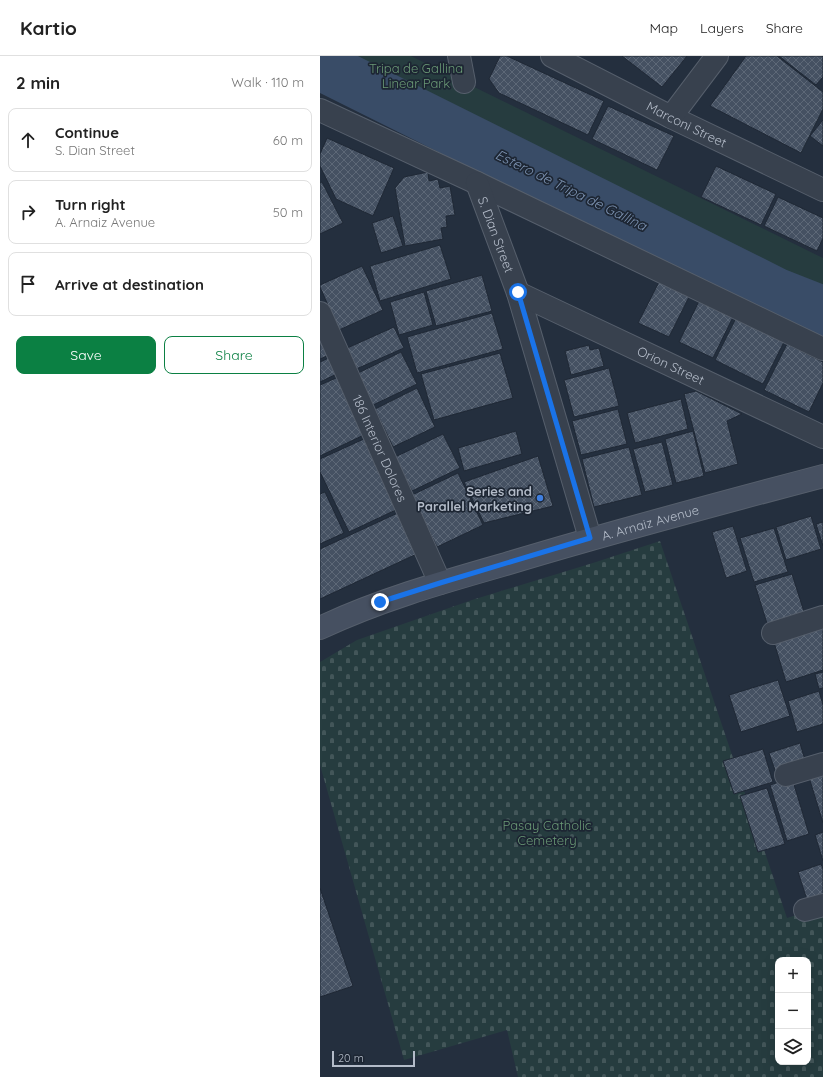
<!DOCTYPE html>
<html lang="en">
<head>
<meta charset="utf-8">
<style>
	:root { --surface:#fff; --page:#f2f2f2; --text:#222; --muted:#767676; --line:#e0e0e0; --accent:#0b8043 }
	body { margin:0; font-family:Quicksand,sans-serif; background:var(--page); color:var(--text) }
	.controls { position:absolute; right:12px; bottom:12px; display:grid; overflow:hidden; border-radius:8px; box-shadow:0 4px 16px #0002 }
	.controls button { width:36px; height:36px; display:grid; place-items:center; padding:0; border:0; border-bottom:1px solid var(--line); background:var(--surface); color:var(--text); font:20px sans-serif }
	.scale { position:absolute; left:12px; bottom:10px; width:83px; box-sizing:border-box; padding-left:4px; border:2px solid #b4bcc9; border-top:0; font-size:11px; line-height:14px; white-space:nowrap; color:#b4bcc9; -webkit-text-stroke:3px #1d2633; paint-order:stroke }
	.stop { position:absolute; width:12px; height:12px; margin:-9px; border:3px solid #1a73e8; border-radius:50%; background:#fff }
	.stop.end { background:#1a73e8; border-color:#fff; box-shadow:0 1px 4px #0008 }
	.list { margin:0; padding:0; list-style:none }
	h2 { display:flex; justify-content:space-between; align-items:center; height:52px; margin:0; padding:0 16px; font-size:17px }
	h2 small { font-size:13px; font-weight:400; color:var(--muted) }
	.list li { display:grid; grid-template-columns:26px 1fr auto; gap:12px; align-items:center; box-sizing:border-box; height:64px; margin:0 8px 8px; padding:0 8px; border:1px solid var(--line); border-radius:8px }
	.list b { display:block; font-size:15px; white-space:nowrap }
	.list p { margin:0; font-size:13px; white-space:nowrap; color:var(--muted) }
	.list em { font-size:13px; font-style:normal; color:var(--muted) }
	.actions { display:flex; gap:8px; padding:12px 16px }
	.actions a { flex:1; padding:9px 0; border:1px solid var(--accent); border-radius:8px; text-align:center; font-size:14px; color:var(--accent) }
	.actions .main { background:var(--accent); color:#fff }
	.icon { flex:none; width:22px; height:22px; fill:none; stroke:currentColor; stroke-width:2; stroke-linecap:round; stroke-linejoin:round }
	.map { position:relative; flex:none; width:503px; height:1021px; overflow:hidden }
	header { display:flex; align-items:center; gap:24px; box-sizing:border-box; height:56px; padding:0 20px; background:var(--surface); border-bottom:1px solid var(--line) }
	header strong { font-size:19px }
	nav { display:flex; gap:22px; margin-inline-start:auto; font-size:14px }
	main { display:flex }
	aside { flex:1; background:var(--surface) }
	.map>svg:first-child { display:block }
	.green { fill:#263c3f }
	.cemetery { fill:url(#cemetery-stones); fill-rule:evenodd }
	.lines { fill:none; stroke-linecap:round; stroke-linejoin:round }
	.river { stroke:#394c67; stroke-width:50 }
	.building { fill:url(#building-cross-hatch); stroke:#1f2835 }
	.street-casing { stroke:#565f6c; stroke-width:24 }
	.secondary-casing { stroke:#565f6c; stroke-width:24 }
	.street { stroke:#38414e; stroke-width:22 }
	.secondary { stroke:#465061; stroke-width:22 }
	.route { stroke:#1a73e8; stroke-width:5 }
	.shop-dot { fill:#3f7fe0; stroke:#1d2633; stroke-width:1.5 }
	.labels { text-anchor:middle; stroke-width:3.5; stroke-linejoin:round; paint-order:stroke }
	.park-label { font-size:13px; fill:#6b9a76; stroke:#1d2633 }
	.street-label { font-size:13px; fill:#b4bcc9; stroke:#1d2633 }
	.poi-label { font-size:13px; font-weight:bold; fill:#b4bcc9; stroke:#1d2633; text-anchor:end }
	.water-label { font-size:14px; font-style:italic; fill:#7c92b1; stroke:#1d2633 }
</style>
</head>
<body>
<header>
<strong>Kartio</strong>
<nav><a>Map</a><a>Layers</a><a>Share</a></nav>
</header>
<main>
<aside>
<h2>2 min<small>Walk · 110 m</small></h2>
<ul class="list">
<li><svg class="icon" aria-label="ahead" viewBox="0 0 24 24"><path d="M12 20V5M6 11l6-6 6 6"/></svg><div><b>Continue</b><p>S. Dian Street</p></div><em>60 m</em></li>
<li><svg class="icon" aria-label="right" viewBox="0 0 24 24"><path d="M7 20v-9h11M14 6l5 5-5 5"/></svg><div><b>Turn right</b><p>A. Arnaiz Avenue</p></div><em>50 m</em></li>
<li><svg class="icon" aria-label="arrive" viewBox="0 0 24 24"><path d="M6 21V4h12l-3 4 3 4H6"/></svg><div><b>Arrive at destination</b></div></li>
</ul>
<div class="actions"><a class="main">Save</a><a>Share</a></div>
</aside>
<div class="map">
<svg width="503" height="1021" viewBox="0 0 503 1021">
	<defs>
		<pattern id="cemetery-stones" width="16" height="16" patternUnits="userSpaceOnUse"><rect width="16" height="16" fill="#263c3f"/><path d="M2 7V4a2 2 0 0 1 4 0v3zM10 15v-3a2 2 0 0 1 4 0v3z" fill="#435659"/></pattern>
		<pattern id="building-cross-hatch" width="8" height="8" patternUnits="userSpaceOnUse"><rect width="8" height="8" fill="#455162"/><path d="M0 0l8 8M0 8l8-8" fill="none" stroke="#5d6877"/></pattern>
	</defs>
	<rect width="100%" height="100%" fill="#242f3e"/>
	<polygon class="green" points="21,0 91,0 503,202 503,232 301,138"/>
	<path class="cemetery" d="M 340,485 L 467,862 L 503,850 L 503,1021 L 198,1021 L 187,974 L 84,1004 L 0,709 L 0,606 L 37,584 L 152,544 L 276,506 ZM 458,904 L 488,904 L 488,1006 L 458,1006 Z"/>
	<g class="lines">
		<polyline class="river" points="0,9 457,237 503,255"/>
	</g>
	<g class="building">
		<polygon points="180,0 187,0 284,45 268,79 179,37 169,23"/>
		<polygon points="302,0 367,0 342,31"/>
		<polygon points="426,0 457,0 503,36 503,53 481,97 390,50"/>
		<polygon points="459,0 503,0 503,21 496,29"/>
		<polygon points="288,50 354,80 337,114 272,83"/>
		<polygon points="503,64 503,90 490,80"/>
		<polygon points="7,82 74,112 53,160 16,143 0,110 0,98"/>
		<polygon points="396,110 456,138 441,169 381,141"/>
		<polygon points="108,116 109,125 118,123 120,132 130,130 135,159 126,160 127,171 121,172 123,183 85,190 75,132 84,121"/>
		<polygon points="2,126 23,167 0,178 0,127"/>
		<polygon points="458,141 503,162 503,182 497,195 444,170"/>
		<polygon points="73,160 83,190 61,197 52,167"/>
		<polygon points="120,189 131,223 60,245 50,210"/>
		<polygon points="42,210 63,254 19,274 0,231 0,229"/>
		<polygon points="162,219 172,255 116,270 106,235"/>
		<polygon points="341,222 371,237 349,281 318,267"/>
		<polygon points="104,236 113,269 79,279 70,246"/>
		<polygon points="381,241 415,257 393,302 359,286"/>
		<polygon points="172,257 183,293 97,317 87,281"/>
		<polygon points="416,262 464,286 443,328 395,304"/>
		<polygon points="74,271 84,292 34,314 25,293"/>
		<polygon points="0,275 11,298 0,303"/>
		<polygon points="467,288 503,306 503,327 489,356 444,334"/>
		<polygon points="269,289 270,294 279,292 284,310 251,319 245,295"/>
		<polygon points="81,296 97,328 49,351 34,319"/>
		<polygon points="180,297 193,342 114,364 101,318"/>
		<polygon points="13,300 21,316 0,326 0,306"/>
		<polygon points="289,312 299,350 254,361 244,324"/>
		<polygon points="23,319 50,376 0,400 0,329"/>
		<polygon points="97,332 115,371 73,391 55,353"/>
		<polygon points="376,335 422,358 407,365 418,408 385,417 364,338"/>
		<polygon points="361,343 368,373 315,387 307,357"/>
		<polygon points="298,353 307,388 261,399 252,365"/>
		<polygon points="196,375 202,398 144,415 138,392"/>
		<polygon points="373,375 384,420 356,427 345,383"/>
		<polygon points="123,378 140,412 92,435 75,401"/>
		<polygon points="46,382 80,452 29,476 0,416 0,403"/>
		<polygon points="342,386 353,429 325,436 313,393"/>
		<polygon points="309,391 322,439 274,451 262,403"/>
		<polygon points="218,400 233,450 164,467 144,426"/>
		<polygon points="138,417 163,469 117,491 92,439"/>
		<polygon points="5,436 24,477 0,488 0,438"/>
		<polygon points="82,455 101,496 0,543 0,493"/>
		<polygon points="491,460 501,493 466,504 456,471"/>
		<polygon points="503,466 503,490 496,468"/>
		<polygon points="413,470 427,515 406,522 392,476"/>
		<polygon points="454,472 468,516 434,526 420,482"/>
		<polygon points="472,518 486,562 449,574 435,529"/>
		<polygon points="503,568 503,614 466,626 453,583"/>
		<polygon points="503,616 503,632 499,633 495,618"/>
		<polygon points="458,624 470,660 421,676 409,639"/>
		<polygon points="499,635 503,649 503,668 477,676 468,645"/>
		<polygon points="480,687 487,711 457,720 449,697"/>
		<polygon points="443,693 453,726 414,738 403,705"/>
		<polygon points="503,714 503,767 488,718"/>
		<polygon points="472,722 489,778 467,785 450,729"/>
		<polygon points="447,732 465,788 438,796 420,740"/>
		<polygon points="503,776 503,805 495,779"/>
		<polygon points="501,808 503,813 503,845 489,850 478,816"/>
		<polygon points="0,832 33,930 0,941"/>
	</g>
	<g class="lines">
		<g class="street-casing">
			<g id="street">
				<polyline points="139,0 144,26"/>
				<path id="s1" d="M 232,0 L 351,61 L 503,134"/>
				<polyline points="0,54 157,127 503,293"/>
				<polyline points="351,61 397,0"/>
				<path id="s2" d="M 157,127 L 198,237 L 270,482"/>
				<path id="s3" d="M 198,237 L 503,381"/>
				<path id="s4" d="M 0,257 L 120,527"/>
				<polyline points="453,577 503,561"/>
				<polyline points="466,719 503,708"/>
				<polyline points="485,854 503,849"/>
			</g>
		</g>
		<g class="secondary-casing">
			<g id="secondary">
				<path id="s5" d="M 0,572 C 59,544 123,526 186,508 C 291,476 397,448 503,420"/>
			</g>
		</g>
		<use href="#street" class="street"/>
		<use href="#secondary" class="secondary"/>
	</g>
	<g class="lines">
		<polyline class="route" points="60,546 120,527 270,482 198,236"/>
	</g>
	<circle class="shop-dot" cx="220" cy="442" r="4"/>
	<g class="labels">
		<g class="park-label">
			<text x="96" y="17">Tripa de Gallina<tspan x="96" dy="15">Linear Park</tspan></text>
			<text x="227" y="774">Pasay Catholic<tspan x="227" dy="15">Cemetery</tspan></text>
		</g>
		<g class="street-label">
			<text dy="5" stroke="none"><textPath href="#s1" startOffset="151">Marconi Street</textPath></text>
			<text dy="5" stroke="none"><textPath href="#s2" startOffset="55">S. Dian Street</textPath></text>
			<text dy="5" stroke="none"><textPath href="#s3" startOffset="169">Orion Street</textPath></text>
			<text dy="5" stroke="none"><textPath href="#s4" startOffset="148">186 Interior Dolores</textPath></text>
			<text dy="5" stroke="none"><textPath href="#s5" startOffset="347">A. Arnaiz Avenue</textPath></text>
		</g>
		<g class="poi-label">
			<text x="212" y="440">Series and<tspan x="212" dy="15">Parallel Marketing</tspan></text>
		</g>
		<g class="water-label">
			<text transform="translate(251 134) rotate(26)" y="5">Estero de Tripa de Gallina</text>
		</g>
	</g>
</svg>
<div class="controls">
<button>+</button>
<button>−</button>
<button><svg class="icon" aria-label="layers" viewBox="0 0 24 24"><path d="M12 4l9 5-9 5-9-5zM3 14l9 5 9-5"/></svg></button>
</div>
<div class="scale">20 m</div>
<div class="stop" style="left:198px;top:236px"></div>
<div class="stop end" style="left:60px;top:546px"></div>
</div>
</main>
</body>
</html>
